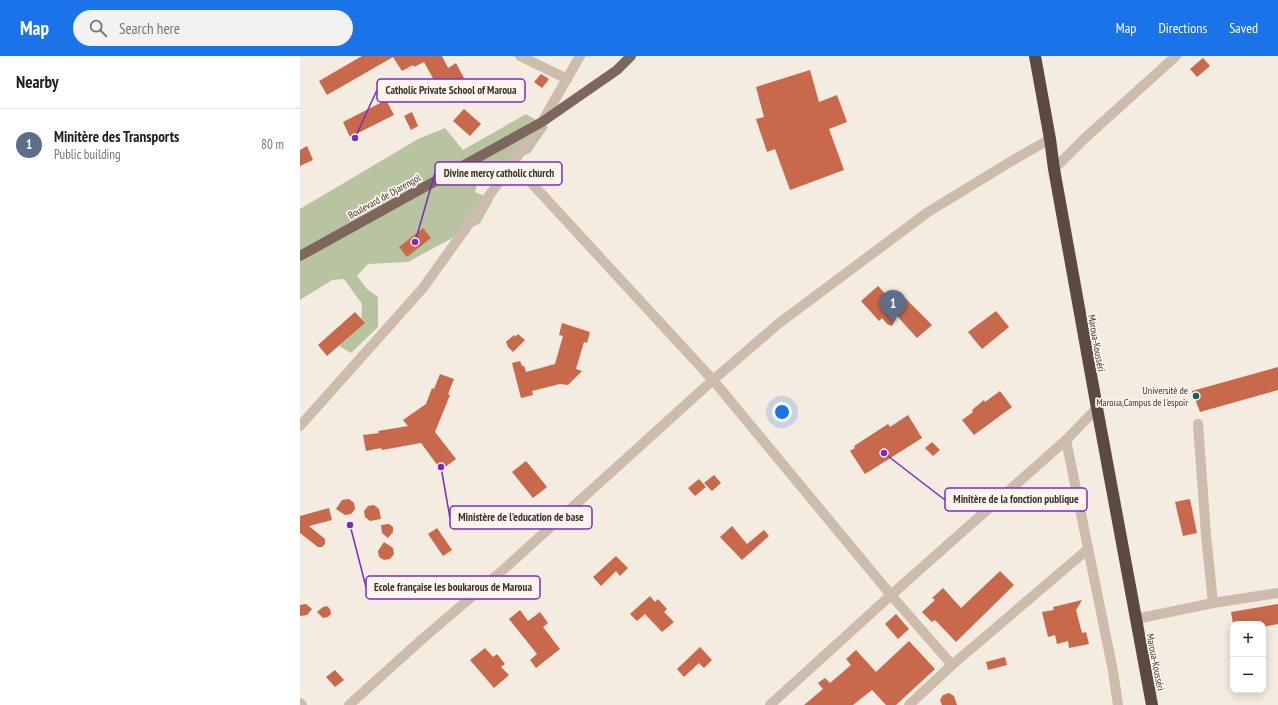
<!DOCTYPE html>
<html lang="en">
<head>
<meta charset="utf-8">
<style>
	:root { --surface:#fff; --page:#f2f2f2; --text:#202124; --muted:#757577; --line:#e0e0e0; --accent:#1a73e8 }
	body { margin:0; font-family:"PT Sans Narrow",sans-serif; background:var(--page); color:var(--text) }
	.controls { position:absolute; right:12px; bottom:12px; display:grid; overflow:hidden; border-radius:8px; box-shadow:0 2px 10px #0003 }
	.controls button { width:36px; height:36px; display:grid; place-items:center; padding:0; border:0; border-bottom:1px solid var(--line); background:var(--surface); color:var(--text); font:20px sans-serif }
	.you { position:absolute; left:482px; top:356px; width:14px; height:14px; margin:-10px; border:3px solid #fff; border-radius:50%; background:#1a73e8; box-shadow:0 0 0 6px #1a73e833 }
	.badge { display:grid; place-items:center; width:26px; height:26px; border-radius:50%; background:var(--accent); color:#fff; font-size:13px; font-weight:700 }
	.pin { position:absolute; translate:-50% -33px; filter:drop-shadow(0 1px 2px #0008) }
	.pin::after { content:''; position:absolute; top:21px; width:14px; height:12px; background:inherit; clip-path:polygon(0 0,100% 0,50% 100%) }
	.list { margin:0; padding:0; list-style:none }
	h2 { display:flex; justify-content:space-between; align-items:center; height:52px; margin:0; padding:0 16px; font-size:17px }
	h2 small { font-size:13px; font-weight:400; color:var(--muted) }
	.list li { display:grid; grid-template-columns:26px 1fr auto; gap:12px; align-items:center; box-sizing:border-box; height:72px; padding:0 16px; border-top:1px solid var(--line) }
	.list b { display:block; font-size:15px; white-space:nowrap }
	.list p { margin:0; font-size:13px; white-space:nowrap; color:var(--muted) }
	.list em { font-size:13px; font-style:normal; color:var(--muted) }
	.icon { flex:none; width:22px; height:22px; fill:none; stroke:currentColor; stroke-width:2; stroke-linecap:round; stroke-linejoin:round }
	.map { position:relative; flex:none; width:978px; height:649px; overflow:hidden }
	header { display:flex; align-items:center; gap:24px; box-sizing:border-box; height:56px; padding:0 20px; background:var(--accent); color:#fff }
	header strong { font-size:19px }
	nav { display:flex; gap:22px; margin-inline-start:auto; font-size:14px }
	.search { width:280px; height:36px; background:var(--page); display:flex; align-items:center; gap:10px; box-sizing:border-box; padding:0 14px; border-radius:22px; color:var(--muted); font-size:15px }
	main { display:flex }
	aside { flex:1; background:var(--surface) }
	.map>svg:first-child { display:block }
	.green { fill:#b8c4a0 }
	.building { fill:#c8694b }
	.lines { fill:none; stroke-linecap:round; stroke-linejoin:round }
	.minor { stroke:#cdbbac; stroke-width:10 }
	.major { stroke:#7d675c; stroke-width:10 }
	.highway { stroke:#5c4a42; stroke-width:12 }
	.poi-dot { fill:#1f5a5e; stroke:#fbf5ee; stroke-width:1.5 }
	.labels { text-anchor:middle; stroke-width:3.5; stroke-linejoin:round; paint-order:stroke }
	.street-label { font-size:10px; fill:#3b302b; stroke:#fbf5ee }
	.poi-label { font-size:10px; fill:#3b302b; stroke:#fbf5ee; text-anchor:end }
	.leader { fill:none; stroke:#7b2cbf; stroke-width:1.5 }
	.callout-dot { fill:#7b2cbf; stroke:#fbf5ee; stroke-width:1.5 }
	.callout { fill:#fbf5ee; stroke:#7b2cbf; stroke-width:1.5 }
	.callout-label { font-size:11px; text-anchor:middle; font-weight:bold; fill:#3b302b }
</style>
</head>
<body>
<header>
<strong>Map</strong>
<div class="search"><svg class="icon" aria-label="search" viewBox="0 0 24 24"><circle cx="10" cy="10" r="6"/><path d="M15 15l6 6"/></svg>Search here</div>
<nav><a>Map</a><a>Directions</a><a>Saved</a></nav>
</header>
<main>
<aside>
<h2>Nearby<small></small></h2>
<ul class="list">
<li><span class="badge" style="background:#5c6f8a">1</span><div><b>Minitère des Transports</b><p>Public building</p></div><em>80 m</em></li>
</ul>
</aside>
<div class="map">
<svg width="978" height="649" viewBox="0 0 978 649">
	<rect width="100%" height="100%" fill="#f4ebe1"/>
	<polygon class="green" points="226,58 248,71 230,97 210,104 179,121 175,136 193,144 180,167 108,206 68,208 57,220 67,233 78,241 78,271 51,297 39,290 61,270 62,248 44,223 32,224 0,244 0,153 118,83 145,72 163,94"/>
	<g class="building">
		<polygon points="62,0 142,0 148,12 156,7 164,22 140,35 124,6 114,11 113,9 102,15 93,1 27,39 19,25"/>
		<polygon points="903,2 910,10 897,21 890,13"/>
		<polygon points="510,14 519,46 537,39 547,66 529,73 544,114 490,134 475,93 467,96 456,63 464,61 456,31"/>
		<polygon points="241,18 249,23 242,32 234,26"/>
		<polygon points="86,44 94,59 50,81 43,66"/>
		<polygon points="164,53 181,68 170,80 153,65"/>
		<polygon points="112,56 118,70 111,74 104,60"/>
		<polygon points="7,90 13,104 0,110 0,94"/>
		<polygon points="123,172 131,182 107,201 99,191"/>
		<polygon points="578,230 591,244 598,241 605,242 632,269 617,282 597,260 592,270 587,268 582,262 579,265 561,245"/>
		<polygon points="696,255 709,271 682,293 668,276"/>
		<polygon points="55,256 65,267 27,300 18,289"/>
		<polygon points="262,267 290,276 287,287 284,286 276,313 282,315 268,329 260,328 232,335 233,339 221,342 212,307 220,305 222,310 224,310 226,316 255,308 263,280 259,279"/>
		<polygon points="218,278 225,284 213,296 208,291 206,286 214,279 215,281"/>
		<polygon points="978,311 978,334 900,356 892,335"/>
		<polygon points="140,318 154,323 148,338 150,339 135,376 156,403 141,414 121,387 82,394 81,392 66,395 63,379 79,377 78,375 108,370 103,364 126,348 132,332 134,333"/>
		<polygon points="700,335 712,351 674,379 662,364 673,356 672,354 684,344 685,346"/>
		<polygon points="608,359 622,382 565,418 550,395 555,392 554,390 588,368 590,371"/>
		<polygon points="632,386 640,394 633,400 625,392"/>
		<polygon points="226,405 247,431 233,442 212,416"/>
		<polygon points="414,419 421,427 412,435 404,427"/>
		<polygon points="399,423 406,431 395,440 388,432"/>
		<polygon points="49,443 54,447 55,453 51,458 45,459 36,453 42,444"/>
		<polygon points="890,443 897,477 883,480 875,446"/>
		<polygon points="74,449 79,453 81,463 70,465 65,461 64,455 68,450"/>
		<polygon points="29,452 32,464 9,470 25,483 25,488 22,491 18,491 0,477 0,460"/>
		<polygon points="89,468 93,471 93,476 88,482 82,477 81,469"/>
		<polygon points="432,470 447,488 464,474 469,480 442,504 420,481"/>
		<polygon points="137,472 152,494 143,500 128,478"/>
		<polygon points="84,486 93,492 94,498 90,503 84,504 79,501 78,495"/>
		<polygon points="316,500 328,512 320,520 316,515 301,530 293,521"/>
		<polygon points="700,515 714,529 656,586 635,564 632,566 622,556 635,544 632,542 643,532 661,552"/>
		<polygon points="350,540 355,546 358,543 367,553 364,556 374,566 362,576 345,558 337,565 330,558"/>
		<polygon points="782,544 776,554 782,577 786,576 789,588 769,592 768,585 757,588 755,579 748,581 742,556 754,554 753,551"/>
		<polygon points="6,548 12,553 7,559 0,560 0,549"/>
		<polygon points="978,548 978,568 963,571 963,568 933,568 931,556"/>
		<polygon points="27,550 30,553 31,558 28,561 23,562 17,556 23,551"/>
		<polygon points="220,554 228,565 240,556 248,567 243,571 260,593 236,612 230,604 237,598 209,563"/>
		<polygon points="596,558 609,573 598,583 585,568"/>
		<polygon points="609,585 635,613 596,649 586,649 572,634 553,649 504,649 523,633 518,627 525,622 530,627 551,609 546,603 556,594 576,616"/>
		<polygon points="400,591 412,604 404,612 399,607 384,621 377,613"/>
		<polygon points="185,592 193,601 197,598 205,608 201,611 209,619 194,632 170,604"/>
		<polygon points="705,601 707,609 688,614 686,606"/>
		<polygon points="35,614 44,624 35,631 26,621"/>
		<polygon points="649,637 654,640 657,649 642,649 640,644 643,639"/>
	</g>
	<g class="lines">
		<g class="minor">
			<polyline points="220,0 267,23"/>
			<polyline points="213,107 413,324 591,539 652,609"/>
			<polyline points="754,113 784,83 876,0"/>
			<polyline points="898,368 906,479 913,547"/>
			<polyline points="0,370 123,232 242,66 280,0"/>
			<polyline points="766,384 813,615 818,649"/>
			<polyline points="836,563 913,547 978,537"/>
			<polyline points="0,647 2,649"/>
			<polyline points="49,649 120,585 203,514 413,324 478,268 628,156 715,103 750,83"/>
			<polyline points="470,649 591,539 766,384 797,352"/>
			<polyline points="609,649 652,609 788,493"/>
		</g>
		<polyline class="major" points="0,200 242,66 317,14 331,0"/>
		<polyline class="highway" points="735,0 750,83 754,113 797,352 852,649"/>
	</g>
	<circle class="poi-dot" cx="896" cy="340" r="4"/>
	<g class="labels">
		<g class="street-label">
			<text transform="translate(84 140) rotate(-29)" y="4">Boulevard de Djarengol</text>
			<text transform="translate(797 287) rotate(80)" y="4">Maroua-Kousséri</text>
			<text transform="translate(856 606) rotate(79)" y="4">Maroua-Kousséri</text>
		</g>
		<g class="poi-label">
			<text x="888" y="338">Université de<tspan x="888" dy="12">Maroua,Campus de l'espoir</tspan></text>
		</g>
	</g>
	<path class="leader" d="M55 82L77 34M115 186L135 117M584 397L645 444M141 411L150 462M50 469L66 531"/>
	<g class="callout-dot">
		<circle cx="55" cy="82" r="4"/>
		<circle cx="115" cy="186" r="4"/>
		<circle cx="584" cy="397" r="4"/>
		<circle cx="141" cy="411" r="4"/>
		<circle cx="50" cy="469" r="4"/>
	</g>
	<g class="callout">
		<rect x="77" y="23" width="148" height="23" rx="4"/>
		<rect x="135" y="106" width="127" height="23" rx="4"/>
		<rect x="645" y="432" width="142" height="23" rx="4"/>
		<rect x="150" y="450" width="142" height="23" rx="4"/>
		<rect x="66" y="520" width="174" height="23" rx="4"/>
	</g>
	<g class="callout-label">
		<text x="151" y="38">Catholic Private School of Maroua</text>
		<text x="199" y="121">Divine mercy catholic church</text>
		<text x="716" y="447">Minitère de la fonction publique</text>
		<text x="221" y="465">Ministère de l'education de base</text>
		<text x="153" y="535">Ecole française les boukarous de Maroua</text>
	</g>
</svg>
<div class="controls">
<button>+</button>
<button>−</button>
</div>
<div class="you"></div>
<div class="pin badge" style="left:593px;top:267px;background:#5c6f8a">1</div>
</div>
</main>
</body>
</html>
